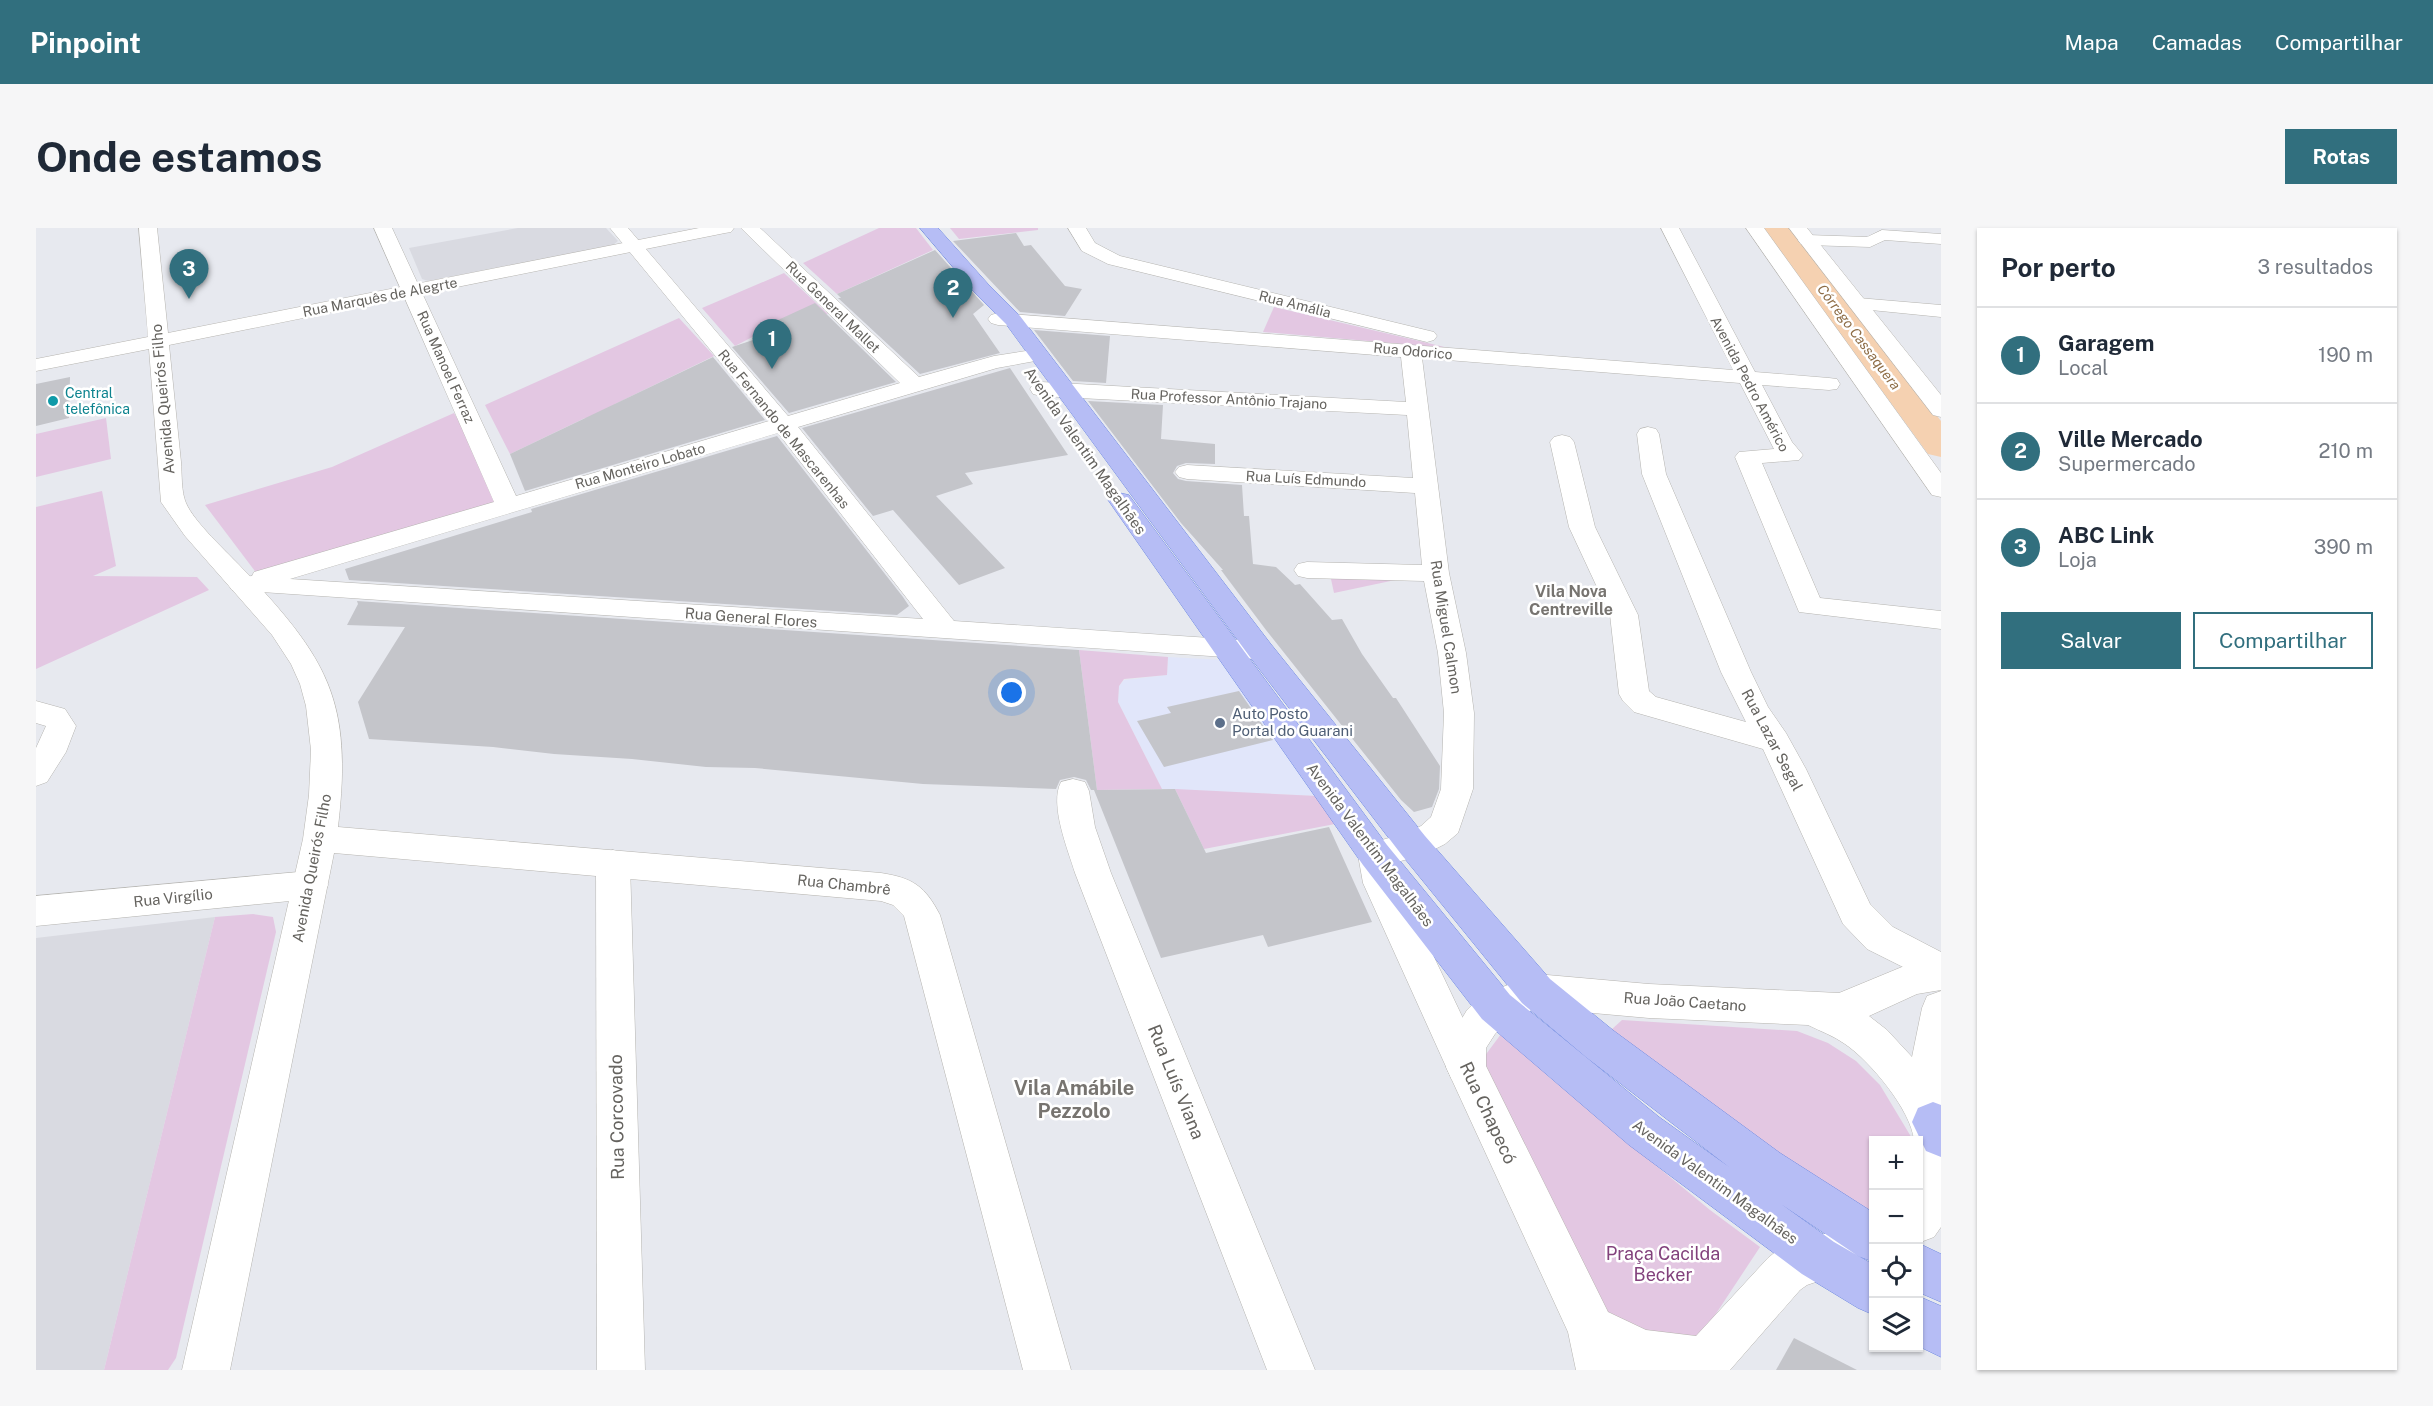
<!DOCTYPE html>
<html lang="pt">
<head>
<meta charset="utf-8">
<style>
	:root { --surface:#fff; --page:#f6f6f7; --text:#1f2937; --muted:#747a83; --line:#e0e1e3; --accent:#316f7e }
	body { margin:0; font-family:"Public Sans",sans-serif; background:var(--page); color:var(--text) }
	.controls { position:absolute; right:18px; bottom:18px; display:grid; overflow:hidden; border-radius:0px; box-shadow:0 2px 4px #0004 }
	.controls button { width:54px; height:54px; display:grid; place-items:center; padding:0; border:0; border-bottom:2px solid var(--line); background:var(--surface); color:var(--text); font:30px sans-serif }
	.you { position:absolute; left:976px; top:465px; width:21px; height:21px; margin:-15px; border:4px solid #fff; border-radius:50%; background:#1a73e8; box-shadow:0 0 0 9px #1a73e833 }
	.badge { display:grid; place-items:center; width:39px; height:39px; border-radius:50%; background:var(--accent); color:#fff; font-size:20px; font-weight:700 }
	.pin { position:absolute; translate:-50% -50px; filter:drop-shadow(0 2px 3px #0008) }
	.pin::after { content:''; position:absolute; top:32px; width:21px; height:18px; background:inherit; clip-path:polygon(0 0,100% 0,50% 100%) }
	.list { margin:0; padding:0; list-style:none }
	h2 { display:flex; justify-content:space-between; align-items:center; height:78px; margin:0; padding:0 24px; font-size:26px }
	h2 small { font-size:20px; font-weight:400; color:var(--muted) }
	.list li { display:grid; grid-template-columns:39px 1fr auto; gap:18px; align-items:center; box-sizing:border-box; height:96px; padding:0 24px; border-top:2px solid var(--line) }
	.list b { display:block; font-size:22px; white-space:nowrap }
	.list p { margin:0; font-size:20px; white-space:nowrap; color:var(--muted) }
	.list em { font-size:20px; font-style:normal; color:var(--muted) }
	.actions { display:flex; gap:12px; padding:18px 24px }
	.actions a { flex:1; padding:14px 0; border:2px solid var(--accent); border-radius:0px; text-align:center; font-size:21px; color:var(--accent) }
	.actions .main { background:var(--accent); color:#fff }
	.icon { flex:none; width:33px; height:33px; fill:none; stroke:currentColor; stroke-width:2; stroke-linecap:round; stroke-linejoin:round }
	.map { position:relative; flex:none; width:1905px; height:1142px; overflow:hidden; border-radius:0px }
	header { display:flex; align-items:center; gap:36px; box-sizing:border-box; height:84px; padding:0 30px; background:var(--accent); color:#fff }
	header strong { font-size:28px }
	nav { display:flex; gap:33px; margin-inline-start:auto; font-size:21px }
	.intro { display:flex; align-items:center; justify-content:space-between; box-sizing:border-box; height:144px; padding:0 36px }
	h1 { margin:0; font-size:42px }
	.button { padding:15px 27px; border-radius:0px; background:var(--accent); color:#fff; font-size:21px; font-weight:700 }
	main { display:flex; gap:36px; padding:0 36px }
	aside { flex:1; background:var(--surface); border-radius:0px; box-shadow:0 2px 4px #0004 }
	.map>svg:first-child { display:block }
	.commercial { fill:#e1e6fa }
	.education { fill:#d9dae1 }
	.green { fill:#e3c7e2 }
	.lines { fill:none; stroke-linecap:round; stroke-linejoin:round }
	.river { fill:#f5d1b1; fill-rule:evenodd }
	.building { fill:#c4c5ca }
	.street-casing { stroke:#b5b4b0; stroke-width:1 }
	.secondary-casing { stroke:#b6b4af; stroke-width:1 }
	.primary-casing { stroke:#6e8ae1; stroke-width:1 }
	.street { fill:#fff; fill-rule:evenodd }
	.secondary { fill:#fff; fill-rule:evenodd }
	.primary { fill:#b6bdf5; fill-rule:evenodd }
	.culture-dot { fill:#0f9aa8; stroke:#fff; stroke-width:2 }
	.service-dot { fill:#5c6f8a; stroke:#fff; stroke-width:2 }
	.labels { text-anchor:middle; stroke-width:5; stroke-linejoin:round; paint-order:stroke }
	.far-street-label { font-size:14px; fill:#65635f; stroke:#fff }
	.far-water-label { font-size:14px; font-style:italic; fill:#8d6c45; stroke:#fff }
	.far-culture-label { font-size:14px; fill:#0d838f; stroke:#fff; text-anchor:start }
	.street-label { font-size:15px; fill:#65635f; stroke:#fff }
	.service-label { font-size:15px; fill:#4e5e75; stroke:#fff; text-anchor:start }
	.neighbourhood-label { font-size:16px; font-weight:bold; fill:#777470; stroke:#fff }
	.near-street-label { font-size:18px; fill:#65635f; stroke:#fff }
	.near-park-label { font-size:18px; fill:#82417c; stroke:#fff }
	.near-neighbourhood-label { font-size:20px; font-weight:bold; fill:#777470; stroke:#fff }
</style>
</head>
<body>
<header>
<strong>Pinpoint</strong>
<nav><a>Mapa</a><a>Camadas</a><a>Compartilhar</a></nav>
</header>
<div class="intro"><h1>Onde estamos</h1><a class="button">Rotas</a></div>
<main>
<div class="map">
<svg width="1905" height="1142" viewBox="0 0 1905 1142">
	<rect width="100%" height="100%" fill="#e7e9ef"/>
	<polygon class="commercial" points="1132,429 1189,432 1282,568 1126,561 1082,474 1083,458 1088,452 1131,447"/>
	<g class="education">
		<polygon points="482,0 570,0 582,13 576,18 392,53 386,51 373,20"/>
		<polygon points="179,689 68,1142 0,1142 0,710"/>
	</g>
	<g class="green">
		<polygon points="843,0 880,0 897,22 801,66 767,35"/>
		<polygon points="914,0 1002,0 1002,2 923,11"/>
		<polygon points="748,45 792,86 736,99 699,118 666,80"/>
		<polygon points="1238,79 1413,120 1227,104"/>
		<polygon points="643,90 678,128 579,176 553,194 549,190 474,226 449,177"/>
		<polygon points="418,185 472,278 225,351 169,277 296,239"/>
		<polygon points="70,190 75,231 0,249 0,206"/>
		<polygon points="66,263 80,338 57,348 161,349 173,362 0,441 0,279"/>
		<polygon points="1295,351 1364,351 1298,365"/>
		<polygon points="1043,422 1132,429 1131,447 1088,451 1083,458 1082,474 1126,561 1061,562"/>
		<polygon points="1139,561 1282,568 1299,596 1168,621"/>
		<polygon points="217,686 237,689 240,704 140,1130 132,1142 68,1142 179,689"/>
		<polygon points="1586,792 1761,803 1792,815 1820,833 1844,857 1877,912 1838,912 1837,985 1825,985 1575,802"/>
		<polygon points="1468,802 1513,849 1674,982 1724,1019 1658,1119 1615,1116 1572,1087 1445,833"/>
	</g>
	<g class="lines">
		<polygon class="river" points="1727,0 1755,0 1905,193 1905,229 1892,226"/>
	</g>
	<g class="building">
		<polygon points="980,5 988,18 995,17 1029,58 1046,61 1029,88 984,84 917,13"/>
		<polygon points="899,22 948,77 937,86 964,125 884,146 802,70 805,70 801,66"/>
		<polygon points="779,75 860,154 753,185 696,119 723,110 722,106 732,101 729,98"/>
		<polygon points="998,102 1074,108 1070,155 1037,153"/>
		<polygon points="677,129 729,192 489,263 474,226"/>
		<polygon points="974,140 1032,227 929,245 937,256 900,268 969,340 923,357 857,282 837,288 766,200"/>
		<polygon points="34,149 33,190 0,198 0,156"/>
		<polygon points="1052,173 1127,177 1125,211 1179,216 1179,236 1150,235 1141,238 1137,245 1142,251 1150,253 1206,257 1208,288 1213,288 1217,336 1240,339 1259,357 1264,356 1296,392 1306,391 1326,426 1357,470 1360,470 1404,538 1403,561 1396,579 1378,584 1365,572 1230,402 1185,342 1187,342 1145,295"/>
		<polygon points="741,208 867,369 873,378 861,387 313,352 309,341 496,284 495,281"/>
		<polygon points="321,373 1043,422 1061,562 1139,561 1170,625 1293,599 1336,694 1232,719 1227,707 1125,730 1058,562 1055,562 1050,552 1038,549 1024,552 1020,561 887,556 719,540 670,539 596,531 518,526 457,519 333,511 322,474 369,399 311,397 322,376"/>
		<polygon points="1203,463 1237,512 1128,539 1101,493 1135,485 1131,479"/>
		<polygon points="1758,1110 1821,1142 1740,1142"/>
	</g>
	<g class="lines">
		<g class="street-casing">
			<g id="street">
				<path d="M 338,0 L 356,0 L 480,268 L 733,193 L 574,0 L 592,0 L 752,188 L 864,155 L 705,0 L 724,0 L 883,149 L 958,128 L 1003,121 L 1010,123 L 1013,127 L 1010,131 L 961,140 L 762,199 L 918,393 L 1219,413 L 1229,415 L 1233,422 L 1229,429 L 1219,431 L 196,362 L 192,356 L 196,350 L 216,348 L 218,344 L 458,274 ZM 742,205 L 887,391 L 254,351 Z"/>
				<polygon points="1032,0 1050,0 1059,15 1084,28 1398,104 1401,108 1398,112 1391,114 1072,36 1046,23"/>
				<polygon points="1625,0 1643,0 1719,144 1793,150 1801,151 1804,156 1801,161 1793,162 1726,157 1756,214 1767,227 1763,232 1726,235 1784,370 1905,383 1905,401 1763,384 1699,229 1703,224 1738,221 1704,155 1386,130 1413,345 1430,425 1438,485 1437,561 1422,605 1409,616 1389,626 1358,635 1363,655 1450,839 1444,852 1430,857 1416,852 1327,655 1322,627 1327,617 1368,606 1385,598 1395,589 1405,561 1408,485 1402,425 1388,353 1271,350 1262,348 1258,342 1262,336 1271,334 1386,337 1379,265 1151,251 1143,249 1139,244 1143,239 1151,237 1377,250 1371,187 1005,168 997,166 994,161 997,156 1005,154 1370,174 1365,129 962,97 955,95 952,91 955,87 962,85 1697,142"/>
				<polygon points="1846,2 1905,6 1905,16 1849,12 1834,19 1771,17 1765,16 1762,12 1765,8 1771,7 1831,9"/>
				<polygon points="1822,70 1905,77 1905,89 1815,80 1812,76 1815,72"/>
				<polygon points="1612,199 1620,201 1623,206 1630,246 1715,444 1732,479 1750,505 1770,541 1834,676 1857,699 1905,724 1905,758 1831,721 1807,696 1727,521 1598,484 1587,473 1583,466 1574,387 1533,299 1514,214 1518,209 1526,207 1534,209 1538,214 1559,299 1602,387 1613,463 1620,469 1710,494 1685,444 1606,246 1601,206 1604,201"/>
				<polygon points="0,473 29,481 40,498 30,524 11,554 0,558 0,520 10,498 0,495"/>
				<path d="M 1037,551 L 1049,554 L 1053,563 L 1059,599 L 1075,645 L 1279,1142 L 1231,1142 L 1039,645 C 1032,622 1013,576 1025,554 Z"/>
				<polygon points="577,622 589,626 594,636 609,1142 561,1142 560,636 565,626"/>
				<polygon points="274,643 287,647 292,657 287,667 274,671 0,698 0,668"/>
			</g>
		</g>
		<g class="secondary-casing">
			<g id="secondary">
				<path d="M 103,0 L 121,0 L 132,105 L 663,0 L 698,0 L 695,4 L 689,5 L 133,117 C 137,156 141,195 145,234 C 146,246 145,264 150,275 C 158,294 191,324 206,340 C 292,431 317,472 302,599 L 845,645 C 877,650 889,658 904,687 L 1035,1142 L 987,1142 L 868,688 L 857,677 L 845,673 L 298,625 L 194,1142 L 146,1142 L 267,611 L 273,567 L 275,522 L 270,478 L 264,456 L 255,436 L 236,407 L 149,308 L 125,274 L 113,121 L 0,143 L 0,131 L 112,109 Z"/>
				<polygon points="1710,0 1728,0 1905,245 1905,269 1896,267"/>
				<polygon points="1753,0 1771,0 1905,167 1905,189 1897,187"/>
				<path d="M 1905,730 L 1905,762 L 1881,766 L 1833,788 L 1851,802 L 1876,829 L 1886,780 L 1891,768 L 1905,763 L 1905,999 L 1898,1009 L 1882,1015 L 1882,912 L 1878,912 C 1875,882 1834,833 1809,816 C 1798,808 1784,803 1772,797 L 1613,790 L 1501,780 L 1474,791 L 1459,806 L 1450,820 L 1450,838 L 1572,1084 L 1610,1102 L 1660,1108 L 1732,1030 L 1743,1021 L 1759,1014 L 1799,1003 L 1815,1010 L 1822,1026 L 1815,1042 L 1771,1057 L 1764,1062 L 1694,1142 L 1540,1142 L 1532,1104 L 1410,839 L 1410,817 L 1431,782 L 1446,767 L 1500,746 L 1613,756 L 1803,765 L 1878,734 Z"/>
			</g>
		</g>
		<g class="primary-casing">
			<g id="primary">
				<polygon points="884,0 902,0 952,56 984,88 1234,415 1389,608 1514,751 1578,803 1744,925 1838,985 1838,1034 1822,1028 1745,976 1798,1014 1838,1037 1838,1087 1822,1080 1766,1046 1593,917 1446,791 1327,637 1072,272 1075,267 1084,265 1093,267 1351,617 1474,767 1623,889 1693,939 1550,829 1486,775 1365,626 1214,429 970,96 938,64"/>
				<polygon points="1897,874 1905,877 1905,929 1890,923 1876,894 1882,880"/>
				<polygon points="1882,1015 1905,1026 1905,1074 1882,1064"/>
				<polygon points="1882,1068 1905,1078 1905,1129 1882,1118"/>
			</g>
		</g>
		<use href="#street" class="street"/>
		<use href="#secondary" class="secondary"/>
		<use href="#primary" class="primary"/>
	</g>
	<circle class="culture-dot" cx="17" cy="173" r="6"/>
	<circle class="service-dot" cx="1184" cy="495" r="6"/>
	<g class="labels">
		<g class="far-street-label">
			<text transform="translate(344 69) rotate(-11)" y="5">Rua Marquês de Alegrte</text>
			<text transform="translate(1259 76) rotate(14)" y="5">Rua Amália</text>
			<text transform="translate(797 79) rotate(44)" y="5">Rua General Mallet</text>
			<text transform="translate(1377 123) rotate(5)" y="5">Rua Odorico</text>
			<text transform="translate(410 139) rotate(66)" y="5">Rua Manoel Ferraz</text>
			<text transform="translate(1714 156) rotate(62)" y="5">Avenida Pedro Américo</text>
			<text transform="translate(1193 171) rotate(3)" y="5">Rua Professor Antônio Trajano</text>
			<text transform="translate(748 201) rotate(51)" y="5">Rua Fernando de Mascarenhas</text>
			<text transform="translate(604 238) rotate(-16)" y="5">Rua Monteiro Lobato</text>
			<text transform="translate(1270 251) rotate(3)" y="5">Rua Luís Edmundo</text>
		</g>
		<g class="far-water-label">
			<text transform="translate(1823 109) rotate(53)" y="5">Córrego Cassaquera</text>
		</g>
		<g class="far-culture-label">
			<text x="29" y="170">Central<tspan x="29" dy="16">telefônica</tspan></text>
		</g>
		<g class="street-label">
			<text transform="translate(127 171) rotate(-95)" y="5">Avenida Queirós Filho</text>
			<text transform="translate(1049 223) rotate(55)" y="5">Avenida Valentim Magalhães</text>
			<text transform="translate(715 390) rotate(4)" y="5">Rua General Flores</text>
			<text transform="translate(1410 399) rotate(81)" y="5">Rua Miguel Calmon</text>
			<text transform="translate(1736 512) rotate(62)" y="5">Rua Lazar Segal</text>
			<text transform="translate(1334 617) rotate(53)" y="5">Avenida Valentim Magalhães</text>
			<text transform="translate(276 640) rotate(-79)" y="5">Avenida Queirós Filho</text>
			<text transform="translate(808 657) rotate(6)" y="5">Rua Chambrê</text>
			<text transform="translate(137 670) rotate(-6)" y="5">Rua Virgílio</text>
			<text transform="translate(1649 774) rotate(4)" y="5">Rua João Caetano</text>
			<text transform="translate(1679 954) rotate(36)" y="5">Avenida Valentim Magalhães</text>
		</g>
		<g class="service-label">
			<text x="1196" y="491">Auto Posto<tspan x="1196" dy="17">Portal do Guarani</tspan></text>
		</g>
		<g class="neighbourhood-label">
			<text x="1535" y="369">Vila Nova<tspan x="1535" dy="18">Centreville</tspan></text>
		</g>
		<g class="near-street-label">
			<text transform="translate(1140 854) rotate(68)" y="6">Rua Luís Viana</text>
			<text transform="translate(1452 885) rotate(65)" y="6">Rua Chapecó</text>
			<text transform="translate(581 889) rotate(-91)" y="6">Rua Corcovado</text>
		</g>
		<g class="near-park-label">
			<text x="1627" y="1032">Praça Cacilda<tspan x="1627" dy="21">Becker</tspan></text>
		</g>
		<g class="near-neighbourhood-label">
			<text x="1038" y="867">Vila Amábile<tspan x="1038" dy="23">Pezzolo</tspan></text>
		</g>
	</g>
</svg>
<div class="controls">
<button>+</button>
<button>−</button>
<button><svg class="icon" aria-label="locate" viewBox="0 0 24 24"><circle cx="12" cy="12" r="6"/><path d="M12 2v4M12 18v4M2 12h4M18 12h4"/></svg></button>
<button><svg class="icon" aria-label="layers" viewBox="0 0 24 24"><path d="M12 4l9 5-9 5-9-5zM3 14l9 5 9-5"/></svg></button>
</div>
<div class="you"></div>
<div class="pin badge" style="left:736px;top:141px">1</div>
<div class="pin badge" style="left:917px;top:90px">2</div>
<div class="pin badge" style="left:153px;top:71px">3</div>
</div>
<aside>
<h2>Por perto<small>3 resultados</small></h2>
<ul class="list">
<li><span class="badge">1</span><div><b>Garagem</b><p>Local</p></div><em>190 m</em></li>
<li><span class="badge">2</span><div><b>Ville Mercado</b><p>Supermercado</p></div><em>210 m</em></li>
<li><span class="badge">3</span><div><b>ABC Link</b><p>Loja</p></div><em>390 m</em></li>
</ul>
<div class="actions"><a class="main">Salvar</a><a>Compartilhar</a></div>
</aside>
</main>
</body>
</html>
